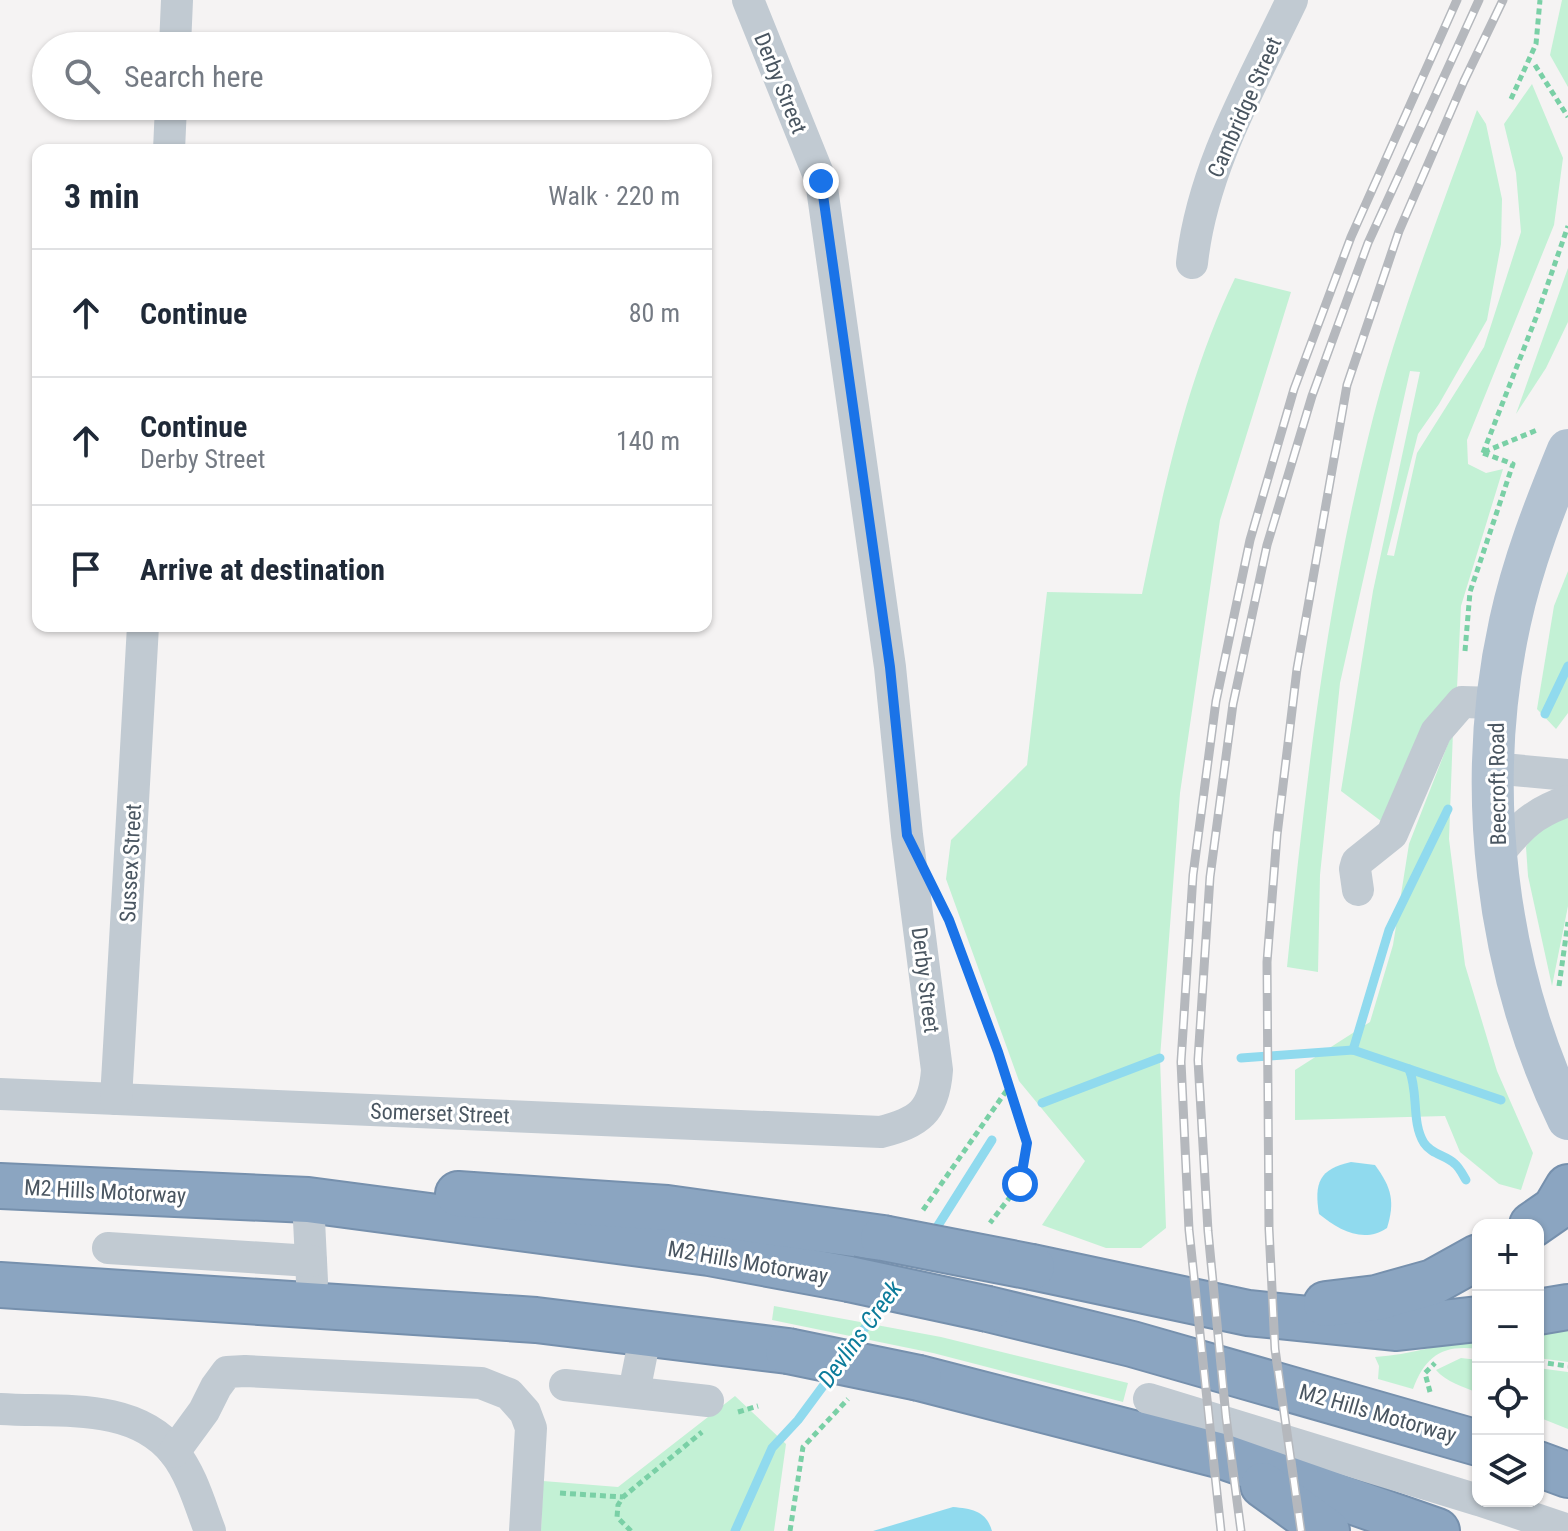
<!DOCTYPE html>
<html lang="en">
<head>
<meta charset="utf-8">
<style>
	:root { --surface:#fff; --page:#f2f2f3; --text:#1f2937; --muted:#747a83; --line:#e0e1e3 }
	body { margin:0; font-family:"Roboto Condensed",sans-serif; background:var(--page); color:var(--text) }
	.controls { position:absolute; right:24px; bottom:24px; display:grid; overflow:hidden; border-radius:16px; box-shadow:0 2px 6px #0004 }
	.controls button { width:72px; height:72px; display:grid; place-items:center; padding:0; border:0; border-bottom:2px solid var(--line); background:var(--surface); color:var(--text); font:40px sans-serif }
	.stop { position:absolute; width:24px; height:24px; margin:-18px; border:6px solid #1a73e8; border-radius:50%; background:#fff }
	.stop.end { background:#1a73e8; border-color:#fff; box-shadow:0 2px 8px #0008 }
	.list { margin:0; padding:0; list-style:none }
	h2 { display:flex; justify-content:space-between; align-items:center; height:104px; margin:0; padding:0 32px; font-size:34px }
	h2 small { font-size:26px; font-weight:400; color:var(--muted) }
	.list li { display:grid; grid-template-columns:52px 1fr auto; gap:24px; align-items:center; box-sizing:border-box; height:128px; padding:0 32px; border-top:2px solid var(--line) }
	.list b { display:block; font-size:30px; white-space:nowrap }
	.list p { margin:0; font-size:26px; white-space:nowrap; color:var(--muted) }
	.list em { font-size:26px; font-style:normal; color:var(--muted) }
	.icon { flex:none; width:44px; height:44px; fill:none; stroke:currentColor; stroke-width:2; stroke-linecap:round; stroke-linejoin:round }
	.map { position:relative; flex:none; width:1568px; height:1531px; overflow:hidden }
	.search { position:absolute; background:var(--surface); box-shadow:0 2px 6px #0004; left:32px; top:32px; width:680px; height:88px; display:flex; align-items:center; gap:20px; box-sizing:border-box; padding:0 28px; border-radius:44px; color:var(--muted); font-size:30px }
	.panel { position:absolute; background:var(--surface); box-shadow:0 2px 6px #0004; left:32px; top:144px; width:680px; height:488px; border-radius:16px }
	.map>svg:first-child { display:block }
	.green { fill:#c3f1d5 }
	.water { fill:#90daee }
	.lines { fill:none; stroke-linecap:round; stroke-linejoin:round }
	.stream { stroke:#90daee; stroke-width:9 }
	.highway-casing { stroke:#7690ad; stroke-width:48 }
	.path { stroke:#7ad0a6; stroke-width:5; stroke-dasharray:6 4; stroke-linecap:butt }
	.minor { stroke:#c1cad2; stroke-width:32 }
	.major { stroke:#b3c2d1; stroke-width:42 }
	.highway { stroke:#8ba5c1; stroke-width:44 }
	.rail-casing { stroke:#b5b8bd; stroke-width:9 }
	.rail { stroke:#fff; stroke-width:6; stroke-dasharray:18; stroke-linecap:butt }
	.highway-bridge-casing { stroke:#7690ad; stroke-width:48; stroke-linecap:butt }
	.highway-bridge { stroke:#8ba5c1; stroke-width:44 }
	.route { stroke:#1a73e8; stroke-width:10 }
	.labels { text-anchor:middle; stroke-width:6; stroke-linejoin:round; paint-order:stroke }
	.street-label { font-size:22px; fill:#4a5661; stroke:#fff }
	.water-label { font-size:24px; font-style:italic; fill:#0c7c9b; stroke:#fff }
</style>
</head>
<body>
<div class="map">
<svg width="1568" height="1531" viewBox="0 0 1568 1531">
	<rect width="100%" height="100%" fill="#f5f3f3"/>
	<g class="green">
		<polygon points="1562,0 1568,0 1568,87 1550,55"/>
		<path d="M 1532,84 L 1563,158 L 1554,225 L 1467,440 L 1468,464 L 1486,473 L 1503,469 L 1461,606 L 1457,688 L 1385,824 L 1341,791 L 1373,591 L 1420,372 L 1410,371 L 1340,683 L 1320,875 L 1318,972 L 1287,967 C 1305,789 1325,612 1368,438 C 1395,326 1438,218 1477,110 L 1486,124 L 1502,199 L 1501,244 L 1487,320 L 1439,404 L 1418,434 L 1387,555 L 1394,556 L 1417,453 L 1484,347 L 1521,232 L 1516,173 L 1504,124 Z"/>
		<polygon points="1568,268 1568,322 1546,368 1516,414"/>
		<path d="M 1235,278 L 1291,292 L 1220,520 L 1180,793 L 1160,1058 L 1166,1228 L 1141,1248 L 1106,1248 L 1042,1225 L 1085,1161 L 1019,1081 L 946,879 L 951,840 L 1027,765 L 1047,592 L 1142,594 C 1164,486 1187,378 1235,278 Z"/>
		<polygon points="1568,571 1568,713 1556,729 1537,709 1554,606"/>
		<polygon points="1453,731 1449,839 1465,965 1497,1071 1533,1153 1521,1190 1499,1184 1460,1152 1445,1116 1295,1120 1295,1070 1370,1022 1393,945 1409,844"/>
		<polygon points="1568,812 1568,906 1552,986 1528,876 1526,847 1536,829"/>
		<polygon points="774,1306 941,1337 1128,1383 1123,1402 933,1353 772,1320"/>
		<polygon points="1568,1325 1568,1362 1538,1358 1538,1331"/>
		<path d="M 1478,1339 L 1478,1349 C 1443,1344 1425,1356 1413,1389 L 1378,1379 L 1379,1366 L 1375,1357 C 1410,1355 1443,1343 1478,1339 Z"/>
		<path d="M 1461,1358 L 1478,1360 L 1478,1393 C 1464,1387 1446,1382 1436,1370 Z"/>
		<polygon points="1538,1368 1568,1372 1568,1429 1538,1417"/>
		<polygon points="735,1396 786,1444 774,1531 541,1531 543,1481 618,1487"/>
	</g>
	<g class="water">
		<path d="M 1351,1162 L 1375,1165 C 1392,1188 1395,1202 1387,1228 C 1363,1244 1339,1230 1319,1214 C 1314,1183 1319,1169 1351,1162 Z"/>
		<path d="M 953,1507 C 973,1509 986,1511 992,1531 L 873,1531 Z"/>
	</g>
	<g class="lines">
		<g class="stream">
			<polyline points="1545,714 1568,666"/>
			<polyline points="1353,1050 1389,930 1448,809"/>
			<polyline points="1241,1058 1353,1050 1501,1100"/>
			<path d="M 1409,1069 C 1419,1093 1411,1122 1424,1143 C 1432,1155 1446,1155 1455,1164 C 1459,1167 1463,1175 1466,1180"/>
			<polyline points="1042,1103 1160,1058"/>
			<polyline points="932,1235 992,1140"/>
			<polyline points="847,1352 886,1299"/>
			<polyline points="735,1531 772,1448 798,1420 832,1374"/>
		</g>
		<g class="highway-casing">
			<g id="highway">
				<polyline points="0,1186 308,1200 709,1253 849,1279"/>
				<polyline points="458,1194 667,1208 883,1238"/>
				<polyline points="1532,1225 1555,1209 1568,1187"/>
				<polyline points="1032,1267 1248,1313 1397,1328 1478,1319"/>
				<polyline points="0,1285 536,1320 788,1351"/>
				<polyline points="1326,1304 1376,1298 1433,1282 1478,1257"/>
				<polyline points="988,1309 1132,1344 1478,1443"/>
				<polyline points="1538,1312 1568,1307"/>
				<polyline points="919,1378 1222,1456 1437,1531"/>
				<polyline points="1538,1464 1568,1475"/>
				<polyline points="1263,1485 1327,1531"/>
			</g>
		</g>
		<g class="path">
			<polyline points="1535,65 1568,117"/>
			<polyline points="1511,99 1536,44 1540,0"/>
			<polyline points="1484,452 1537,430"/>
			<polyline points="1483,453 1537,315 1568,226"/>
			<polyline points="1465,651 1470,592 1513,464 1483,453"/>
			<polyline points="953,932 998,1052 1027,1143 1020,1184 990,1223"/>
			<polyline points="1559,986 1568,922"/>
			<polyline points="923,1210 1009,1087"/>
			<polyline points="1538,1362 1568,1366"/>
			<polyline points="1430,1392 1425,1373 1435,1363"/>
			<polyline points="738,1412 758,1406"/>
			<polyline points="560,1493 623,1497"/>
			<polyline points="631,1531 617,1517 618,1505 623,1497 702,1432"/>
			<polyline points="790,1531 803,1447 848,1399"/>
		</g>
		<g class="minor">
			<polyline points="175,46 177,0"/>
			<polyline points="169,150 171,106"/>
			<path d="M 1192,263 C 1202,169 1252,84 1292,0"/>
			<polyline points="1492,768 1568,775"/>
			<path d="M 1498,854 C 1521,826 1533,813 1568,801"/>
			<polyline points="1358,890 1355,869 1357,862 1392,834 1436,732 1462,702 1496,703"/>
			<path d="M 0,1094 L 881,1132 C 919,1122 934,1112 937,1070 L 907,835 L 890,667 L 821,181 L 748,0"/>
			<polyline points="116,1099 143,626"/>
			<polyline points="308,1200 312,1281"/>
			<polyline points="108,1248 311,1261"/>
			<polyline points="565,1385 708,1401"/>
			<polyline points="634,1392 646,1332"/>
			<polyline points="1149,1399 1478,1500"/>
			<path d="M 0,1409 C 57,1413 133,1401 174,1452 C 192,1475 200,1505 210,1531"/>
			<polyline points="174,1452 204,1411 216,1387 227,1372 245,1371 481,1383 509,1394 525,1412 531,1428 525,1531"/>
			<polyline points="1482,1501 1568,1530"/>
		</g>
		<path class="major" d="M 1568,450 C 1545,506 1523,562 1510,622 C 1474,786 1495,968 1568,1119"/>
		<use href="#highway" class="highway"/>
		<g class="rail-casing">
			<g id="rail">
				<polyline points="1221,1531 1189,1230 1181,1062 1193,875 1216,701 1250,540 1294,389 1351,237 1457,0"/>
				<polyline points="1241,1531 1226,1417 1208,1231 1198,1060 1210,877 1233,704 1267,545 1312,396 1368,243 1479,0"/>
				<polyline points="1301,1531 1275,1349 1269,1229 1267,962 1277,835 1297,669 1347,385 1399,231 1464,81 1503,0"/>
			</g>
		</g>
		<use href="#rail" class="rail"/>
		<g class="highway-bridge-casing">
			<g id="highway-bridge">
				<polyline points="883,1238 1032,1267"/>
				<polyline points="849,1279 988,1309"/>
				<polyline points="788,1351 919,1378"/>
			</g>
		</g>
		<use href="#highway-bridge" class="highway-bridge"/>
	</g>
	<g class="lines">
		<polyline class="route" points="821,181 890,667 907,835 949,920 998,1052 1027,1143 1020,1184"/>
	</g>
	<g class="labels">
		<g class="street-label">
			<text transform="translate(781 83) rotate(68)" y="8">Derby Street</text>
			<text transform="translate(1244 107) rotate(-66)" y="8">Cambridge Street</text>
			<text transform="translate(1497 784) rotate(-91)" y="8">Beecroft Road</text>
			<text transform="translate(130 863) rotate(-87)" y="8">Sussex Street</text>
			<text transform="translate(926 980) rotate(83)" y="8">Derby Street</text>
			<text transform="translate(440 1113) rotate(2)" y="8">Somerset Street</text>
			<text transform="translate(105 1191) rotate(3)" y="8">M2 Hills Motorway</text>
			<text transform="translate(748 1262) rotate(10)" y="8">M2 Hills Motorway</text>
			<text transform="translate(1378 1413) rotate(16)" y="8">M2 Hills Motorway</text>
		</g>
		<g class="water-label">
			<text transform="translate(860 1334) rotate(-54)" y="8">Devlins Creek</text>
		</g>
	</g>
</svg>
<div class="controls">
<button>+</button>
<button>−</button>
<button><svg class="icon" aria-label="locate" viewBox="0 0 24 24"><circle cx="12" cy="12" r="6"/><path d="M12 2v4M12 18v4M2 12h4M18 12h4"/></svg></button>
<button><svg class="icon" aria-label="layers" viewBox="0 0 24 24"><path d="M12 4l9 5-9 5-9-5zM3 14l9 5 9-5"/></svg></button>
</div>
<div class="stop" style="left:1020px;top:1184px"></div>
<div class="stop end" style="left:821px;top:181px"></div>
<div class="search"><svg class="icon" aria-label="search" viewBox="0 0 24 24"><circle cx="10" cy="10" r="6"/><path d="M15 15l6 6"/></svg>Search here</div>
<section class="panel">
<h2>3 min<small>Walk · 220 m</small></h2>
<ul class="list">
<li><svg class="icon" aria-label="ahead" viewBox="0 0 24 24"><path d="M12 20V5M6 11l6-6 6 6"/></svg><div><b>Continue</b></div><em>80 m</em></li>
<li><svg class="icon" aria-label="ahead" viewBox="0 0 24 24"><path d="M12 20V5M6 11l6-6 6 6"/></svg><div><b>Continue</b><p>Derby Street</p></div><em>140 m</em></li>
<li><svg class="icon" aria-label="arrive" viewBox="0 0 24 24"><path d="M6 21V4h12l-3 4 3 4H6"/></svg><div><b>Arrive at destination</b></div></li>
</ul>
</section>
</div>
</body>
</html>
